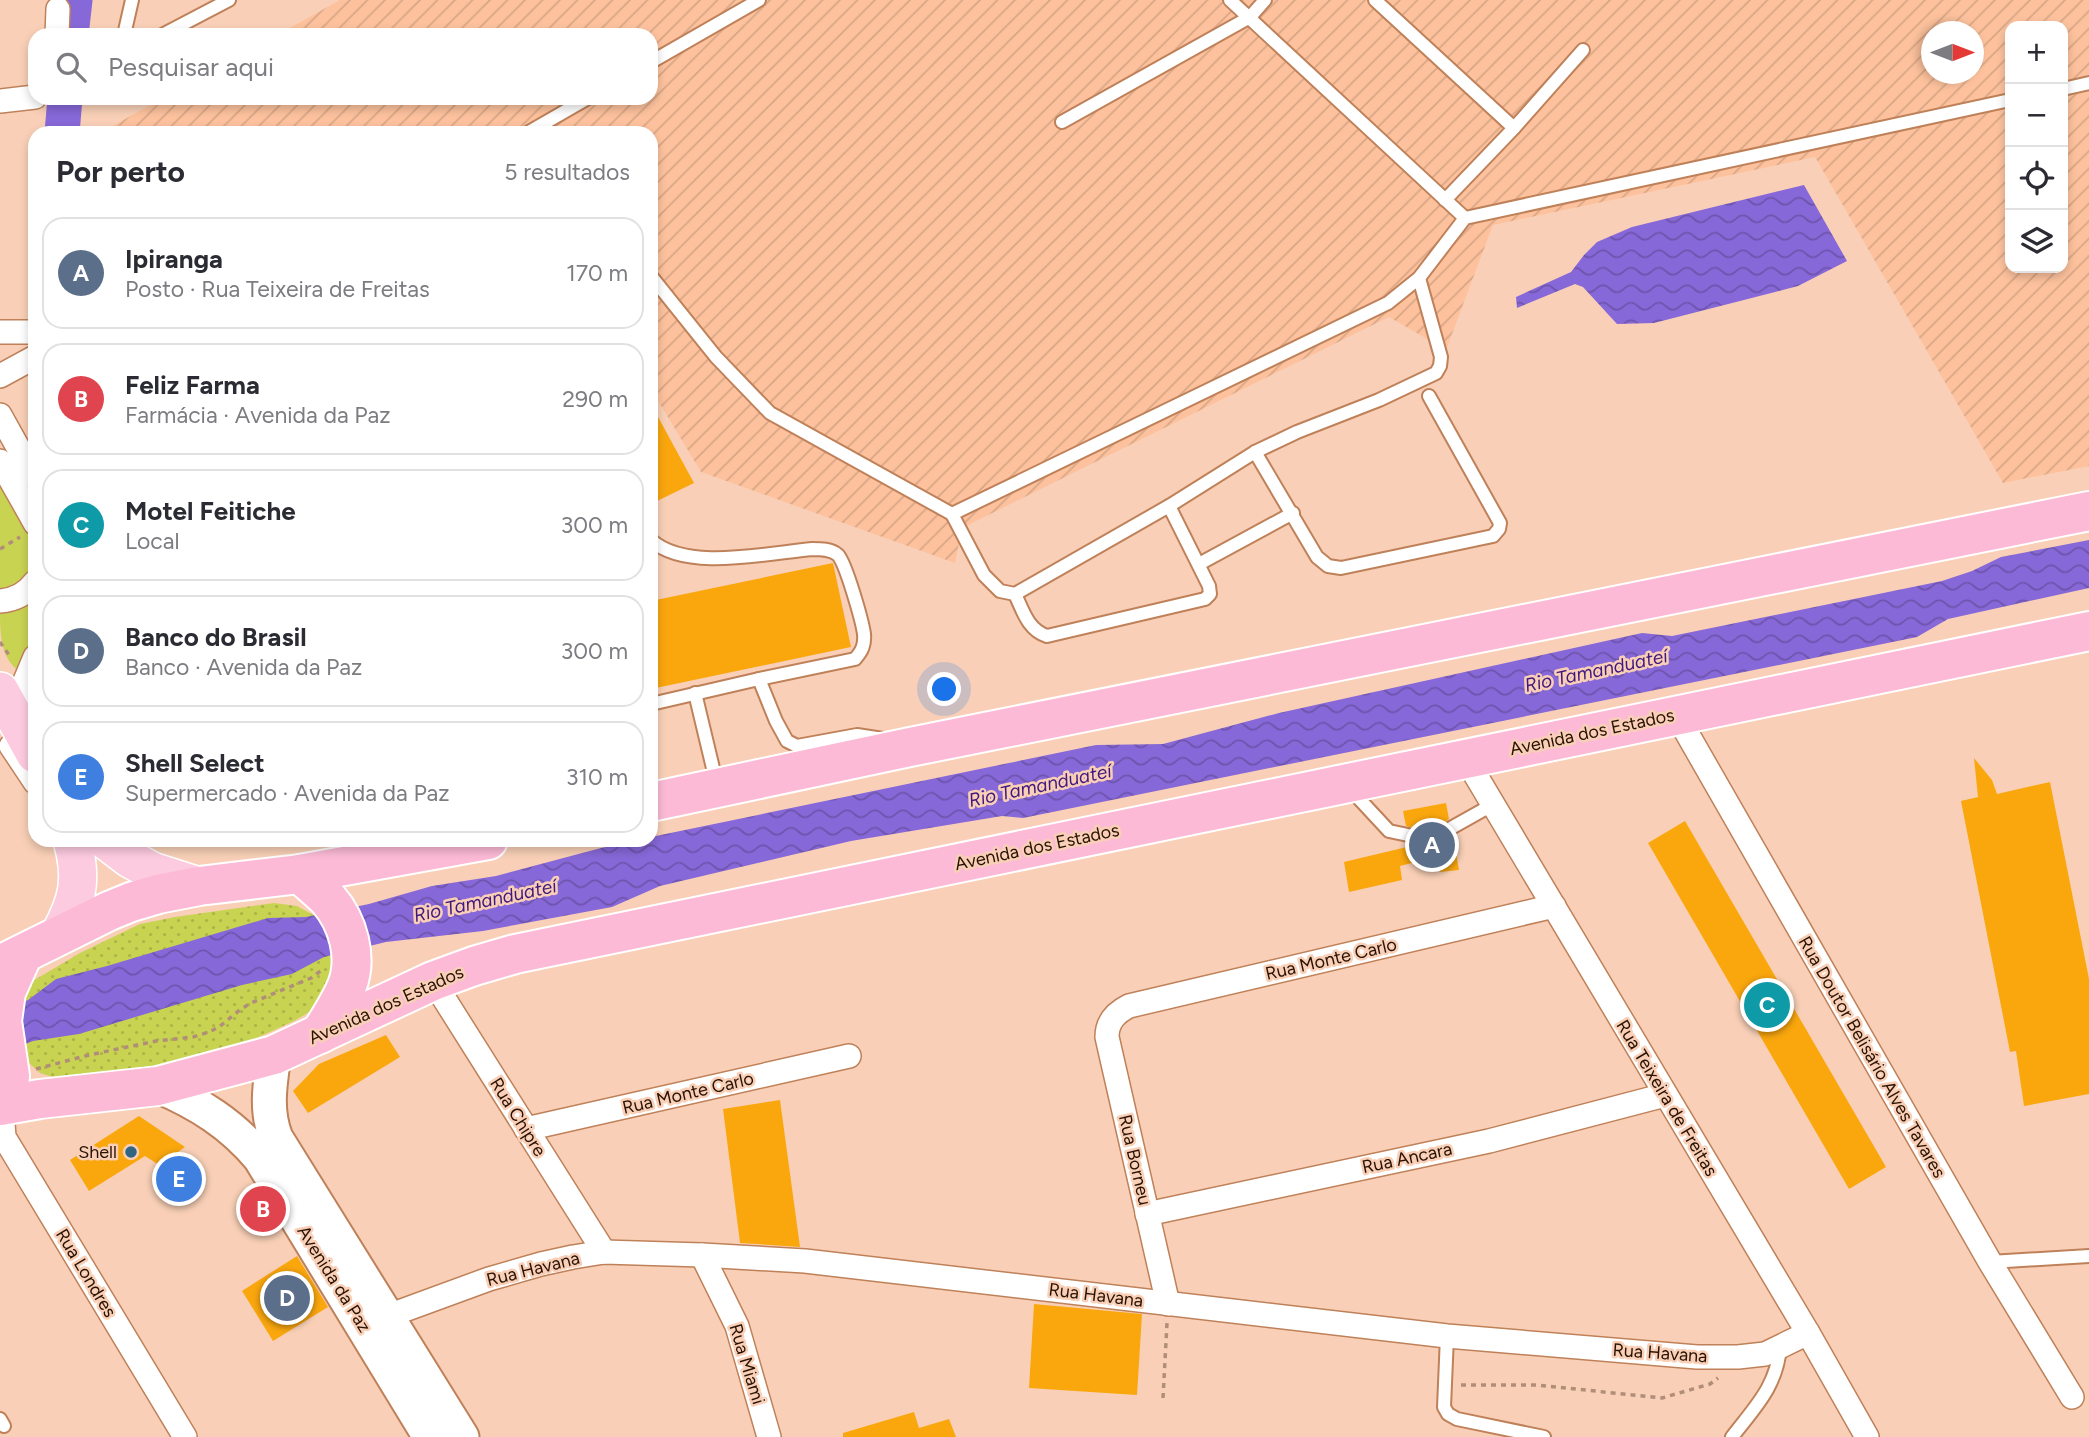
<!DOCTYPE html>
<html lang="pt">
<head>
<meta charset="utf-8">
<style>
	:root { --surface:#fff; --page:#f7f7f7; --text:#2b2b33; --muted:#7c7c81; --line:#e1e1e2; --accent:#7c3aed }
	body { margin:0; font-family:Figtree,sans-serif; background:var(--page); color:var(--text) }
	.controls { position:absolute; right:21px; top:21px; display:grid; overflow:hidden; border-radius:14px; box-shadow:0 4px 10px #0003 }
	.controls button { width:63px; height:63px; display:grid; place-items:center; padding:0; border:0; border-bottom:2px solid var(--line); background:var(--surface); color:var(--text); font:35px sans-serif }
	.compass { position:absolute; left:1921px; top:21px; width:63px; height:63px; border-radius:50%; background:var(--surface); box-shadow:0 4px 10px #0003; rotate:90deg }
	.you { position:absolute; left:945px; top:690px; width:24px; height:24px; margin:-18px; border:5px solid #fff; border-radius:50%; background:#1a73e8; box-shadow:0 0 0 10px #1a73e833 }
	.badge { display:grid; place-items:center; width:46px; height:46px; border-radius:50%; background:var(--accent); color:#fff; font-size:23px; font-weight:700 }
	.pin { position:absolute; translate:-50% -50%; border:4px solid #fff; box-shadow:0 2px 7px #0006 }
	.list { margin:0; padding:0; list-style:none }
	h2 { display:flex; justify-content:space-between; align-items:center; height:91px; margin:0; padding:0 28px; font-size:30px }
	h2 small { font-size:23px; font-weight:400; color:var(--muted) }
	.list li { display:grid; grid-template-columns:46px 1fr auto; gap:21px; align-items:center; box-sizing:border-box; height:112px; margin:0 14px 14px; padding:0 14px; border:2px solid var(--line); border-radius:21px }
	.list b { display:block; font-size:26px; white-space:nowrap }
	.list p { margin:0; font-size:23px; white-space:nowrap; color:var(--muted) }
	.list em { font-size:23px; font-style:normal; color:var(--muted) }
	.icon { flex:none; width:38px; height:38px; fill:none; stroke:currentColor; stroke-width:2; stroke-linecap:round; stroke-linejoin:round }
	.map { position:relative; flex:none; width:2089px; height:1437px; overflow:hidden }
	.search { position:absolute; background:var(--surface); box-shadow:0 4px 10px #0003; left:28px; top:28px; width:630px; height:77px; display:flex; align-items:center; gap:18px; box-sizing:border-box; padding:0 24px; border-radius:21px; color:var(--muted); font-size:26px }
	.panel { position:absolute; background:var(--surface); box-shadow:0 4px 10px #0003; left:28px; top:126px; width:630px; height:721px; border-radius:21px }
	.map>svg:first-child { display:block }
	.industrial { fill:url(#industrial-furrows); fill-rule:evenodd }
	.grass { fill:url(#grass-dots) }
	.park { fill:#c9d352 }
	.water { fill:url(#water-waves) }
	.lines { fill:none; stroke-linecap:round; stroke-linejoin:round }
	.river { stroke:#8768d8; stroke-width:35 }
	.building { fill:#faa70e }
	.service-casing { stroke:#bf8159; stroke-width:16 }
	.minor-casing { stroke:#bf8159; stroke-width:26 }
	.secondary-casing { stroke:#bf8159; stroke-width:37 }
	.primary-casing { stroke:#fff; stroke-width:40 }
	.trunk-casing { stroke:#fff; stroke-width:42 }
	.path { stroke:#b18e79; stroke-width:3.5; stroke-dasharray:5 5; stroke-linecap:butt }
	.service { stroke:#fff; stroke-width:12 }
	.minor { stroke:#fff; stroke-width:23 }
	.secondary { stroke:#fff; stroke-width:33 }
	.primary { stroke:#fdcbe0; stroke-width:37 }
	.trunk { stroke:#fcbad6; stroke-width:38 }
	.poi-dot { fill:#306682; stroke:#f9d0b7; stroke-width:2.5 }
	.labels { text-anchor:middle; stroke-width:5; stroke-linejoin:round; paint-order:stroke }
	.street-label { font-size:18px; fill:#291203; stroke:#f9d0b7 }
	.poi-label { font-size:18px; fill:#291203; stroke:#f9d0b7; text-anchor:end }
	.water-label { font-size:19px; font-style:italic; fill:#40197f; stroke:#f9d0b7 }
</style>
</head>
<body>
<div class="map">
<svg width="2089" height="1437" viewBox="0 0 2089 1437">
	<defs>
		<pattern id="industrial-furrows" width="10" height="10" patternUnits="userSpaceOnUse" patternTransform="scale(1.75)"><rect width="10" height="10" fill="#fdc29d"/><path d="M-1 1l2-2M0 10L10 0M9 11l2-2" fill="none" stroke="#d9a686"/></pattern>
		<pattern id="grass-dots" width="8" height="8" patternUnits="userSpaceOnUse" patternTransform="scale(1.75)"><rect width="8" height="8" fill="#c9d352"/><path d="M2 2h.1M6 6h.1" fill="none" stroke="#adb446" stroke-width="1.8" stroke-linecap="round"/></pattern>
		<pattern id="water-waves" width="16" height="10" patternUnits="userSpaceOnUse" patternTransform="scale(1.75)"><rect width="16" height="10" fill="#8768d8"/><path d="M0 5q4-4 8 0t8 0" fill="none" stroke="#6e54ad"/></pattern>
	</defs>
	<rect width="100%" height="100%" fill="#f9d0b7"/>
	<path class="industrial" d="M 340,0 L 2089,0 L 2089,466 L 2003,483 L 1815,157 L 1493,225 L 1446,350 L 1389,317 L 962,528 L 955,563 L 701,472 L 651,389 L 651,133 L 100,133 L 163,98 L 651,98 L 651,35 L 277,35 ZM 2010,26 L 2063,26 L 2063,268 L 2010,268 ZM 1932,32 L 1974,32 L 1974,74 L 1932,74 Z"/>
	<polygon class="grass" points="274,903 297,906 317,917 328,941 335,964 328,989 313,1010 294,1021 239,1046 179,1066 62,1080 40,1073 28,1062 15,1031 23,1002 31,982 80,953 140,924 175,917"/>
	<g class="park">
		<polygon points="0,480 34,541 35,556 30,571 20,584 0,593"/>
		<path d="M 35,594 C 35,617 38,654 16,669 C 0,654 0,632 0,608 Z"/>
	</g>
	<g class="water">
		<polygon points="1804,185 1847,261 1798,286 1654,323 1617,324 1583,287 1575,284 1517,308 1516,297 1571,272 1584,255 1597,242 1632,227"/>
		<polygon points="2089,540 2089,588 1948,619 1917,637 1023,818 1002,816 851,841 660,886 612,907 483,931 386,942 324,957 292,974 242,985 79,1034 33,1041 0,1054 0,1012 28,1000 56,979 107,966 268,918 306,917 369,904 432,886 496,876 601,848 638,840 651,840 651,837 1096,745 1163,744 1279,713 1642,633 1672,636 1942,581 1972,571 2001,557"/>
	</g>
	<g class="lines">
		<g class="river">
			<polyline points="71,35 75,0"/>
			<polyline points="62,133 65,98"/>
		</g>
	</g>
	<g class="building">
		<polygon points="651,404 694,483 651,504"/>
		<polygon points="833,563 851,647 651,689 651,601"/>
		<polygon points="1974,758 1992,780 1997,794 2050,782 2089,979 2089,1094 2024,1106 2016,1051 2010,1052 1961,801 1978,797"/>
		<polygon points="1446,803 1449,819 1444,823 1442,829 1446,835 1453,836 1459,870 1440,872 1439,856 1400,866 1402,880 1349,892 1344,862 1411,846 1410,843 1416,837 1416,833 1413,828 1406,826 1403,811"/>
		<polygon points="1685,821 1886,1167 1849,1189 1648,843"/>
		<polygon points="386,1035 400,1057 308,1113 293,1091 319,1064"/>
		<polygon points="780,1100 800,1247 740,1243 723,1109"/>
		<polygon points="139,1116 185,1147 159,1165 145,1156 89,1191 70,1160"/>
		<polygon points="297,1256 328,1307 273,1341 242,1291"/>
		<polygon points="1034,1304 1142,1314 1137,1395 1029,1388"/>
		<polygon points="914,1412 919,1428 949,1419 956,1437 843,1437 843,1433"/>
	</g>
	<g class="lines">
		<g class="service-casing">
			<g id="service">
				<polyline points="1230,0 1465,218"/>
				<polyline points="1375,0 1514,128 1445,200"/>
				<polyline points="124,35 132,0"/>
				<polyline points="162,35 229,0"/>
				<polyline points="651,62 759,0"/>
				<polyline points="2063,89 2089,83"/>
				<polyline points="1062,122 1250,17 1265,0"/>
				<polyline points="1514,128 1583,50"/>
				<polyline points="529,132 588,98"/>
				<polyline points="651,276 716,357 770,413 952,514 1388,303 1419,278 1465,218 2010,100"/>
				<polyline points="1255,452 1317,557 1328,566 1341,568 1493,536 1499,529 1500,523 1429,396"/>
				<polyline points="952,514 984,575 1000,591 1015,594 1169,506 1255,452 1297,432 1379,400 1436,373 1440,366 1441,357 1419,278"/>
				<path d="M 651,540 C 686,572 767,553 812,549 C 821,549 831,549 838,555 C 846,564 862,620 864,634 C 865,645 862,651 855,659 L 759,679 L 651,704"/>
				<polyline points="1199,564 1293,513"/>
				<path d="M 1015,594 C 1023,611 1028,630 1047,636 L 1205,599 L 1210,594 L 1209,586 L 1169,506"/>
				<polyline points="759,679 776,721 787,741 797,746 857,735 883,739"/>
				<polyline points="695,693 717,785"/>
				<polyline points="1350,789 1389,831 1408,835"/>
				<polyline points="1451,828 1492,805"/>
				<polyline points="1990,1262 2089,1256"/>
				<polyline points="1447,1336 1444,1407 1448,1414 1457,1419 1544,1437"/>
				<polyline points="0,1419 4,1426"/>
				<path d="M 1732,1437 C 1755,1407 1777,1386 1780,1347"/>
			</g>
		</g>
		<g class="minor-casing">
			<g id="minor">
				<polyline points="57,35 58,9"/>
				<polyline points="0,101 35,97"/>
				<polyline points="0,332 35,332"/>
				<polyline points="0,376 35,357"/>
				<polyline points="0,415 35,478"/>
				<polyline points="0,461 35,523"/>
				<path d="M 0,601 C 15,600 26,594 35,582"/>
				<polyline points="1676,714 1990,1262 2072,1397"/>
				<polyline points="15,718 22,688 35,657"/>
				<polyline points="11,746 35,782"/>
				<polyline points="1466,759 1808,1333 1867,1437"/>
				<polyline points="433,981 604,1252"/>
				<polyline points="7,1104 3,1123 4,1137 185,1437"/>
				<polyline points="526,1129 849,1056"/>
				<polyline points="1147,1214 1489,1141 1665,1095"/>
				<polyline points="702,1255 737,1326 769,1437"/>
				<path d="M 1168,1304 L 1107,1037 C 1107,1022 1115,1013 1129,1006 L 1554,906"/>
				<polyline points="388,1316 489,1279 541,1264 573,1257 604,1252 702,1255 805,1261 1447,1336 1697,1357 1738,1357 1765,1354 1808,1333"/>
			</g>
		</g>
		<g class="secondary-casing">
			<g id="secondary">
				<path d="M 274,1055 C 270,1084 265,1110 276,1138 L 462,1437"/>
				<path d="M 158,1086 C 198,1103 232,1124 260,1158 L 430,1437"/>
			</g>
		</g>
		<g class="primary-casing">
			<g id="primary">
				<polyline points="0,691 35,754"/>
				<polyline points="105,840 130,859 152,871 199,886"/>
				<path d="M 59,935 C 78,900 83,879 72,840"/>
			</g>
		</g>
		<g class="trunk-casing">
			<g id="trunk">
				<polyline points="651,802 910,747 2089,511"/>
				<path d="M 300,874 C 309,882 319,890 328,899 C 348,922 358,957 347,986 C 340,1003 330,1018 320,1034"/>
				<polyline points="0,965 109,911 131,902 158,894 199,886 300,874 488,840"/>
				<polyline points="7,1104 10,1076 2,1021 6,992 23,954"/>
				<path d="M 0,1106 L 40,1099 L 158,1086 L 274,1055 L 433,981 L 474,966 L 515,954 C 1040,847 1564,736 2089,631"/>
			</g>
		</g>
		<g class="path">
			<polyline points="0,549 20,537"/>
			<polyline points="0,642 11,658"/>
			<polyline points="36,1069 89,1055 156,1041 193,1037 209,1032 219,1027 241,1009 251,1003 311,978 322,970"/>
			<polyline points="1461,1385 1537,1385 1662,1398 1710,1384 1718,1378"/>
			<polyline points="1163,1398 1167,1323"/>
		</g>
		<use href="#service" class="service"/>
		<use href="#minor" class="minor"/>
		<use href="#secondary" class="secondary"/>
		<use href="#primary" class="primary"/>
		<use href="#trunk" class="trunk"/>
	</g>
	<circle class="poi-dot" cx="131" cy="1152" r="7"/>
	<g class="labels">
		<g class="street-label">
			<text transform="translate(1592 732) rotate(-12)" y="6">Avenida dos Estados</text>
			<text transform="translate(1037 847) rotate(-12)" y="6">Avenida dos Estados</text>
			<text transform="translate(1331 959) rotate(-13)" y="6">Rua Monte Carlo</text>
			<text transform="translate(386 1005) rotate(-24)" y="6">Avenida dos Estados</text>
			<text transform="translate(1872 1057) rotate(60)" y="6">Rua Doutor Belisário Alves Tavares</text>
			<text transform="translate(688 1093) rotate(-13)" y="6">Rua Monte Carlo</text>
			<text transform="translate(1667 1098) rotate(59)" y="6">Rua Teixeira de Freitas</text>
			<text transform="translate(518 1117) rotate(58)" y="6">Rua Chipre</text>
			<text transform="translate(1407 1158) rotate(-12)" y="6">Rua Ancara</text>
			<text transform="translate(1135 1160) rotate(77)" y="6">Rua Borneu</text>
			<text transform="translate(533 1269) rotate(-14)" y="6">Rua Havana</text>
			<text transform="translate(86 1273) rotate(59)" y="6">Rua Londres</text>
			<text transform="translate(334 1279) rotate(58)" y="6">Avenida da Paz</text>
			<text transform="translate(1096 1295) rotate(7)" y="6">Rua Havana</text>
			<text transform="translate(1660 1353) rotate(4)" y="6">Rua Havana</text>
			<text transform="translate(747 1364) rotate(73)" y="6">Rua Miami</text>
		</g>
		<g class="poi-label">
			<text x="117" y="1158">Shell</text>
		</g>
		<g class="water-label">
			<text transform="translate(1596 670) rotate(-12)" y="7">Rio Tamanduateí</text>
			<text transform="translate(1040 785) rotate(-12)" y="7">Rio Tamanduateí</text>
			<text transform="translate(485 900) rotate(-12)" y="7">Rio Tamanduateí</text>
		</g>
	</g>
</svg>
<div class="controls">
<button>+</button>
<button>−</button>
<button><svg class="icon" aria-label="locate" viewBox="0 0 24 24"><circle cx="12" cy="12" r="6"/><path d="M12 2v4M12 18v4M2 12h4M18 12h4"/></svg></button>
<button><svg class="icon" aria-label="layers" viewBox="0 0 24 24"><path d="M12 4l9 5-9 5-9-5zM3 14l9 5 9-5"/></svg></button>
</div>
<svg class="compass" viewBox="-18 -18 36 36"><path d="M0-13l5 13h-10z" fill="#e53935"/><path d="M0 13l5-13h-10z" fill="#7c7c81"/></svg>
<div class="you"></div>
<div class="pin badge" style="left:1432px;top:845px;background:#5c6f8a">A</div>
<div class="pin badge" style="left:263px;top:1209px;background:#e0444e">B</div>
<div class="pin badge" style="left:1767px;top:1005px;background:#0f9aa8">C</div>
<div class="pin badge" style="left:287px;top:1298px;background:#5c6f8a">D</div>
<div class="pin badge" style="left:179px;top:1179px;background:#3f7fe0">E</div>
<div class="search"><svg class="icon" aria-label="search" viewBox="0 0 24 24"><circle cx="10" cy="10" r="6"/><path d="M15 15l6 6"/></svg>Pesquisar aqui</div>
<section class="panel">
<h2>Por perto<small>5 resultados</small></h2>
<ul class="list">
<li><span class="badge" style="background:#5c6f8a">A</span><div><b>Ipiranga</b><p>Posto · Rua Teixeira de Freitas</p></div><em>170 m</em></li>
<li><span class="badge" style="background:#e0444e">B</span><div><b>Feliz Farma</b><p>Farmácia · Avenida da Paz</p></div><em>290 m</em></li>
<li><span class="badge" style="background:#0f9aa8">C</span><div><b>Motel Feitiche</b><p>Local</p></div><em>300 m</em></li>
<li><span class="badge" style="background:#5c6f8a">D</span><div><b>Banco do Brasil</b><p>Banco · Avenida da Paz</p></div><em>300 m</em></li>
<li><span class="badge" style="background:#3f7fe0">E</span><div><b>Shell Select</b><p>Supermercado · Avenida da Paz</p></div><em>310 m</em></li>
</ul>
</section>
</div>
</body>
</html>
